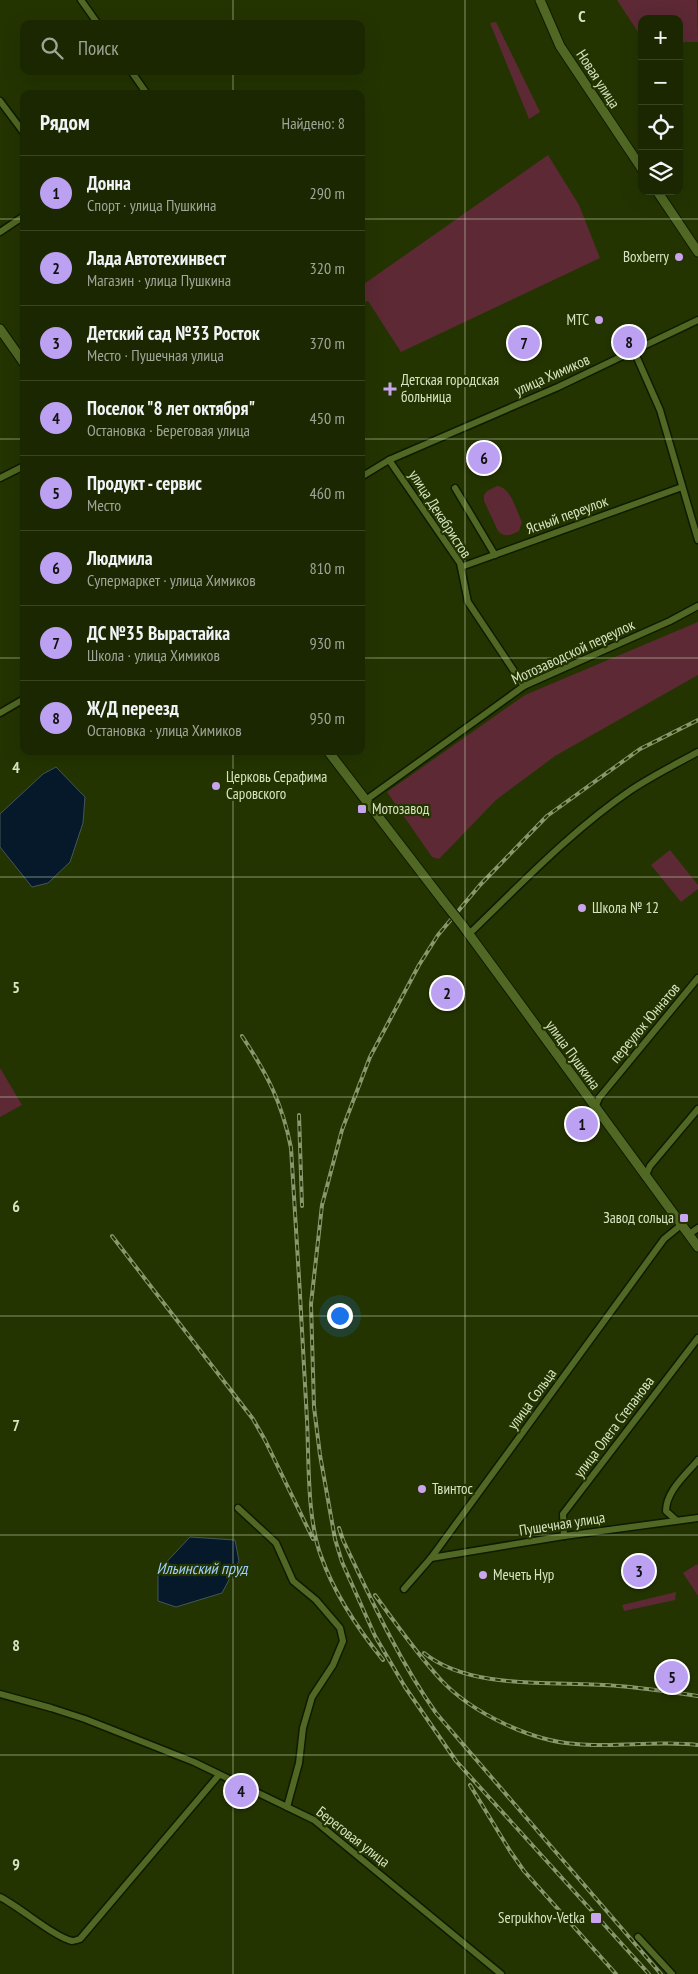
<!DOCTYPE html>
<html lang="ru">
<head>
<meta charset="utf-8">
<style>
	:root { --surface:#1b2700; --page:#242f0a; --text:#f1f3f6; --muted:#a0a599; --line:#394422; --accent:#bca0f2 }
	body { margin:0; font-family:"PT Sans Narrow",sans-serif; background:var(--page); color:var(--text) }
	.controls { position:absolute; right:15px; top:15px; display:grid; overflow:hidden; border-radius:10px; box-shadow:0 5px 20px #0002 }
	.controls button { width:45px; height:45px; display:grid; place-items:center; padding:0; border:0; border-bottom:1px solid var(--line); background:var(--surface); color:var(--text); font:25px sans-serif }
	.you { position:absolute; left:339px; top:1315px; width:18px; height:18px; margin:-12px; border:4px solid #fff; border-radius:50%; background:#1a73e8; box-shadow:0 0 0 8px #1a73e833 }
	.badge { display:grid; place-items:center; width:32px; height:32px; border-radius:50%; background:var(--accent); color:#111; font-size:16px; font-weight:700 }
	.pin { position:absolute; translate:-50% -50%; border:2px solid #fff; box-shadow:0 1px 5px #0006 }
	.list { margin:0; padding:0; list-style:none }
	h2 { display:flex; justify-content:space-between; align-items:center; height:65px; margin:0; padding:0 20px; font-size:21px }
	h2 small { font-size:16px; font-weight:400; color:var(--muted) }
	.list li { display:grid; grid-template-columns:32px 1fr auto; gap:15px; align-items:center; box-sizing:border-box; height:75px; padding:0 20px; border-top:1px solid var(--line) }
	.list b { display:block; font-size:19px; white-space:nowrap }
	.list p { margin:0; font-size:16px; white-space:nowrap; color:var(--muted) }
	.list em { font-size:16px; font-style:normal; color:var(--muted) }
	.icon { flex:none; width:28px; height:28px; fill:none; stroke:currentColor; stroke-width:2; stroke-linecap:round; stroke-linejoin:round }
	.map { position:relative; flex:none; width:698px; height:1974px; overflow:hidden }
	.search { position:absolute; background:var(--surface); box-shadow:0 5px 20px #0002; left:20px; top:20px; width:345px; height:55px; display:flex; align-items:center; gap:12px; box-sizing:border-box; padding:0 18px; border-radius:10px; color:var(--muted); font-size:19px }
	.panel { position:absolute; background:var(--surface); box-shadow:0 5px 20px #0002; left:20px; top:90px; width:345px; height:665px; border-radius:10px }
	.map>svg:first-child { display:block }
	.green { fill:#5c2935 }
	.water { fill:#05192a; stroke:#445658 }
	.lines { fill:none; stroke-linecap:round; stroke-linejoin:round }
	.street-casing { stroke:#0f1a00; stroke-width:9 }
	.secondary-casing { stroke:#0f1a00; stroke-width:11 }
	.street { stroke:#506823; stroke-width:6 }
	.secondary { stroke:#506823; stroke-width:9 }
	.rail-casing { stroke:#88986d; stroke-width:4 }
	.rail { stroke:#243400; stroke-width:2; stroke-dasharray:5.5; stroke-linecap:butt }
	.secondary-bridge-casing { stroke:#0f1a00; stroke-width:11; stroke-linecap:butt }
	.secondary-bridge { stroke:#506823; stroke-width:9 }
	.grid { fill:none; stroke:#d6e5c2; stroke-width:1; stroke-opacity:0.55 }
	.poi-dot { fill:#c9a5ee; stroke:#243400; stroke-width:2 }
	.labels { text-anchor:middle; stroke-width:4.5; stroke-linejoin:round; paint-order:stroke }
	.street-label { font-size:15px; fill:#d6e5c2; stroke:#243400 }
	.poi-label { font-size:15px; fill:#d6e5c2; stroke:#243400; text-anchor:start }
	.water-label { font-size:16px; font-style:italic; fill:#9ed0fd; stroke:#243400 }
	.grid-label { font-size:16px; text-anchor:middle; font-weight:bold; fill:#d6e5c2; stroke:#243400; stroke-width:4.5; stroke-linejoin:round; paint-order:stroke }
</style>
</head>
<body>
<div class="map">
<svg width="698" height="1974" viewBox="0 0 698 1974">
	<rect width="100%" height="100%" fill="#243400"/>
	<g class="green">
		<polygon points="617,0 697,0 698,42 679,42 679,19 642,19 642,38"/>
		<polygon points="496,22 540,112 529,119 490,23"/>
		<polygon points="548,155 579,205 600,258 401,352 368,301 361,304 361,286"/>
		<path d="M 497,486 C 511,487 516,510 522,522 L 519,531 C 511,535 505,538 498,531 L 484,501 L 484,495 L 487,491 Z"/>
		<polygon points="698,622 698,675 555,756 496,800 439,859 432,857 387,792 525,695"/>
		<polygon points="670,850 698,885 698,889 681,902 651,865"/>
		<polygon points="0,1068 22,1105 0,1117"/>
		<polygon points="697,1564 698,1566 698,1596 683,1573"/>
		<polygon points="676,1592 675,1600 624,1611 622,1605"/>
	</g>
	<g class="water">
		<polygon points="56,767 85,797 83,823 70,862 48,883 32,887 0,847 0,814 43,774"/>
		<polygon points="190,1537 235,1540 239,1561 222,1593 176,1607 158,1601 158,1571"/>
	</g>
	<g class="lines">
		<g class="street-casing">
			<g id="street">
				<polyline points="81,0 98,24"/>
				<polyline points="131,71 147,94"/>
				<polyline points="0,101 24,133"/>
				<polyline points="0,232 24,216"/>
				<polyline points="634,351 660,410 698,540"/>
				<polyline points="389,460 460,563 468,602 524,686"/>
				<polyline points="361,477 389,460 558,387 698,320"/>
				<polyline points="0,478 24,466"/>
				<polyline points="455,488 495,555"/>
				<polyline points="461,567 682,487"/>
				<polyline points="0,713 24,699"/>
				<polyline points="366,800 524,686 670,621 698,606"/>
				<path d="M 469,934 C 520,885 572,830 631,790 C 652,776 676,764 698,752"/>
				<polyline points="595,1108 599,1098 698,978"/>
				<polyline points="645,1177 650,1166 698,1109"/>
				<polyline points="688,1235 698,1228"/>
				<polyline points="238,1508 276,1543 293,1581 316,1600 340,1628 343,1641 333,1665 312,1697 303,1728 299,1763 287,1807"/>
				<path d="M 676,1520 L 666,1511 C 666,1491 686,1475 698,1460"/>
				<polyline points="564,1536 563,1514 698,1338"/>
				<polyline points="431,1558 564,1536 698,1518"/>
				<polyline points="404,1589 431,1558 664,1239 681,1225"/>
				<polyline points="0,1694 51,1708 85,1719 194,1762 314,1820 501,1974"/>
				<path d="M 0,1897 C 20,1907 54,1937 72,1941 C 74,1941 77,1940 80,1939 L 219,1775"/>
				<polyline points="638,1937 672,1974"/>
			</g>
		</g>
		<g class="secondary-casing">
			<g id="secondary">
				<polyline points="540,0 560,46 642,169"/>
				<polyline points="657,191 698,252"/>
				<polyline points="0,329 24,363"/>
				<polyline points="328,751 444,902"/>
				<polyline points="463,926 698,1247"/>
			</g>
		</g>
		<use href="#street" class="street"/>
		<use href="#secondary" class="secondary"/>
		<g class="rail-casing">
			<g id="rail">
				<path d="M 242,1036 C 267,1074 282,1102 291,1148 C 297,1239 302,1329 307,1420 C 309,1461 307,1519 321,1556 C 334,1593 358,1629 383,1660"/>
				<polyline points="299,1115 302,1206"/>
				<polyline points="112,1236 253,1419 265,1440 313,1539"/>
				<path d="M 339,1528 L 343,1540 C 371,1599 398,1659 436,1713 L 661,1974"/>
				<path d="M 375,1595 C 396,1624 417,1654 441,1680 C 472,1713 531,1741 576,1744 C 617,1748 657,1740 698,1745"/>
				<path d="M 424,1653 C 472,1692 560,1680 618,1686 C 645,1688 671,1692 698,1696"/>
				<polyline points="470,1785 510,1851 524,1871 616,1974"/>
				<polyline points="649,1974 456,1761 405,1687 375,1636 342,1562 335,1539 320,1455 314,1407 311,1304 322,1205 342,1130 370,1057 419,965 438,935 480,885 547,816 640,749 698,720"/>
			</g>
		</g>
		<use href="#rail" class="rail"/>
		<g class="secondary-bridge-casing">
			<polyline id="secondary-bridge" points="444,902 463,926"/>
		</g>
		<use href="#secondary-bridge" class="secondary-bridge"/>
	</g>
	<path class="grid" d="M 233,0 L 233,24M 465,0 L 465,1974M 233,71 L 233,94M 0,219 L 24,219M 361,219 L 698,219M 0,439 L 24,439M 361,439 L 698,439M 0,658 L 24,658M 361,658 L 698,658M 233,751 L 233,1974M 0,877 L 698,877M 0,1097 L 698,1097M 0,1316 L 698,1316M 0,1535 L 698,1535M 0,1755 L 698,1755"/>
	<g class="poi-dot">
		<circle cx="679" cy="257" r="5"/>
		<circle cx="599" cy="320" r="5"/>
		<path d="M387.5 381.5h5v5h5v5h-5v5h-5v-5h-5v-5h5z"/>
		<circle cx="216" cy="786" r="5"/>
		<rect x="357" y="804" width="10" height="10" rx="2.5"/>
		<circle cx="582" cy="908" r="5"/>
		<rect x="679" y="1213" width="10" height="10" rx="2.5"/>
		<circle cx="422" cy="1489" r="5"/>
		<circle cx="483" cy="1575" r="5"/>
		<rect x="590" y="1912" width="12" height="12" rx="2.5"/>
	</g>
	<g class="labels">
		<g class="street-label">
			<text transform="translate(598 79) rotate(57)" y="5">Новая улица</text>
			<text transform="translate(552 375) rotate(-24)" y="5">улица Химиков</text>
			<text transform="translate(440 514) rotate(57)" y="5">улица Декабристов</text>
			<text transform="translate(567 515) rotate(-20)" y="5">Ясный переулок</text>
			<text transform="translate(573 652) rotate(-25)" y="5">Мотозаводской переулок</text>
			<text transform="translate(645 1023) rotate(-50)" y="5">переулок Юннатов</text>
			<text transform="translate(573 1055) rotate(54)" y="5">улица Пушкина</text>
			<text transform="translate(532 1399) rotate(-54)" y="5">улица Сольца</text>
			<text transform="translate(614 1427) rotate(-53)" y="5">улица Олега Степанова</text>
			<text transform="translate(562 1524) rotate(-9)" y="5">Пушечная улица</text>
			<text transform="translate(353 1837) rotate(38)" y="5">Береговая улица</text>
		</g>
		<g class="poi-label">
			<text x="669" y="262" text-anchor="end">Boxberry</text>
			<text x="589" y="325" text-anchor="end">МТС</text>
			<text x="401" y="385">Детская городская<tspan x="401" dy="17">больница</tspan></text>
			<text x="226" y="782">Церковь Серафима<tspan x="226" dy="17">Саровского</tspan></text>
			<text x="372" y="814">Мотозавод</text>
			<text x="592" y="913">Школа № 12</text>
			<text x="674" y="1223" text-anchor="end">Завод сольца</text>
			<text x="432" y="1494">Твинтос</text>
			<text x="493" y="1580">Мечеть Нур</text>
			<text x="585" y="1923" text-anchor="end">Serpukhov-Vetka</text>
		</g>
		<g class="water-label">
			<text x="202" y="1574">Ильинский пруд</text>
		</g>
	</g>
	<g class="grid-label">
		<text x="582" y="22">C</text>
		<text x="16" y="773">4</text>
		<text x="16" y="993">5</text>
		<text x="16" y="1212">6</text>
		<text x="16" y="1431">7</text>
		<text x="16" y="1651">8</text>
		<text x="16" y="1870">9</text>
	</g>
</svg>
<div class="controls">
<button>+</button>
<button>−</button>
<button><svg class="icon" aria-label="locate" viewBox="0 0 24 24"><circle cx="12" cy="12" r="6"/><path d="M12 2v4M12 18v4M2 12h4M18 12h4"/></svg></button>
<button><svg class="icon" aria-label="layers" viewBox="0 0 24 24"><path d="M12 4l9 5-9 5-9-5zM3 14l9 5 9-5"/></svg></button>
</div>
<div class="you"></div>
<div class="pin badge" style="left:582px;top:1124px">1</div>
<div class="pin badge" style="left:447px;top:993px">2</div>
<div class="pin badge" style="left:639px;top:1571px">3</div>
<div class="pin badge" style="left:241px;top:1791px">4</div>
<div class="pin badge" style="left:672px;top:1677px">5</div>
<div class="pin badge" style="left:484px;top:458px">6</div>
<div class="pin badge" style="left:524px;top:343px">7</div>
<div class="pin badge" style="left:629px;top:342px">8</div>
<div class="search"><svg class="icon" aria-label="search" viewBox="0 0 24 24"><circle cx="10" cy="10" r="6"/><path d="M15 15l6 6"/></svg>Поиск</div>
<section class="panel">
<h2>Рядом<small>Найдено: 8</small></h2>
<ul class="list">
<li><span class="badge">1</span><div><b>Донна</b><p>Спорт · улица Пушкина</p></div><em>290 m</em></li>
<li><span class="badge">2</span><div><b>Лада Автотехинвест</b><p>Магазин · улица Пушкина</p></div><em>320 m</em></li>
<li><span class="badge">3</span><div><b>Детский сад №33 Росток</b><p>Место · Пушечная улица</p></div><em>370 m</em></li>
<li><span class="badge">4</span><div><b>Поселок &quot;8 лет октября&quot;</b><p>Остановка · Береговая улица</p></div><em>450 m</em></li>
<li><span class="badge">5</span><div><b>Продукт - сервис</b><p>Место</p></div><em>460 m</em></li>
<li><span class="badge">6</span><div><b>Людмила</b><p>Супермаркет · улица Химиков</p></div><em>810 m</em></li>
<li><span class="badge">7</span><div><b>ДС №35 Вырастайка</b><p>Школа · улица Химиков</p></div><em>930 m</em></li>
<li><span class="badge">8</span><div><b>Ж/Д переезд</b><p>Остановка · улица Химиков</p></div><em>950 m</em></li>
</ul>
</section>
</div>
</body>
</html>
